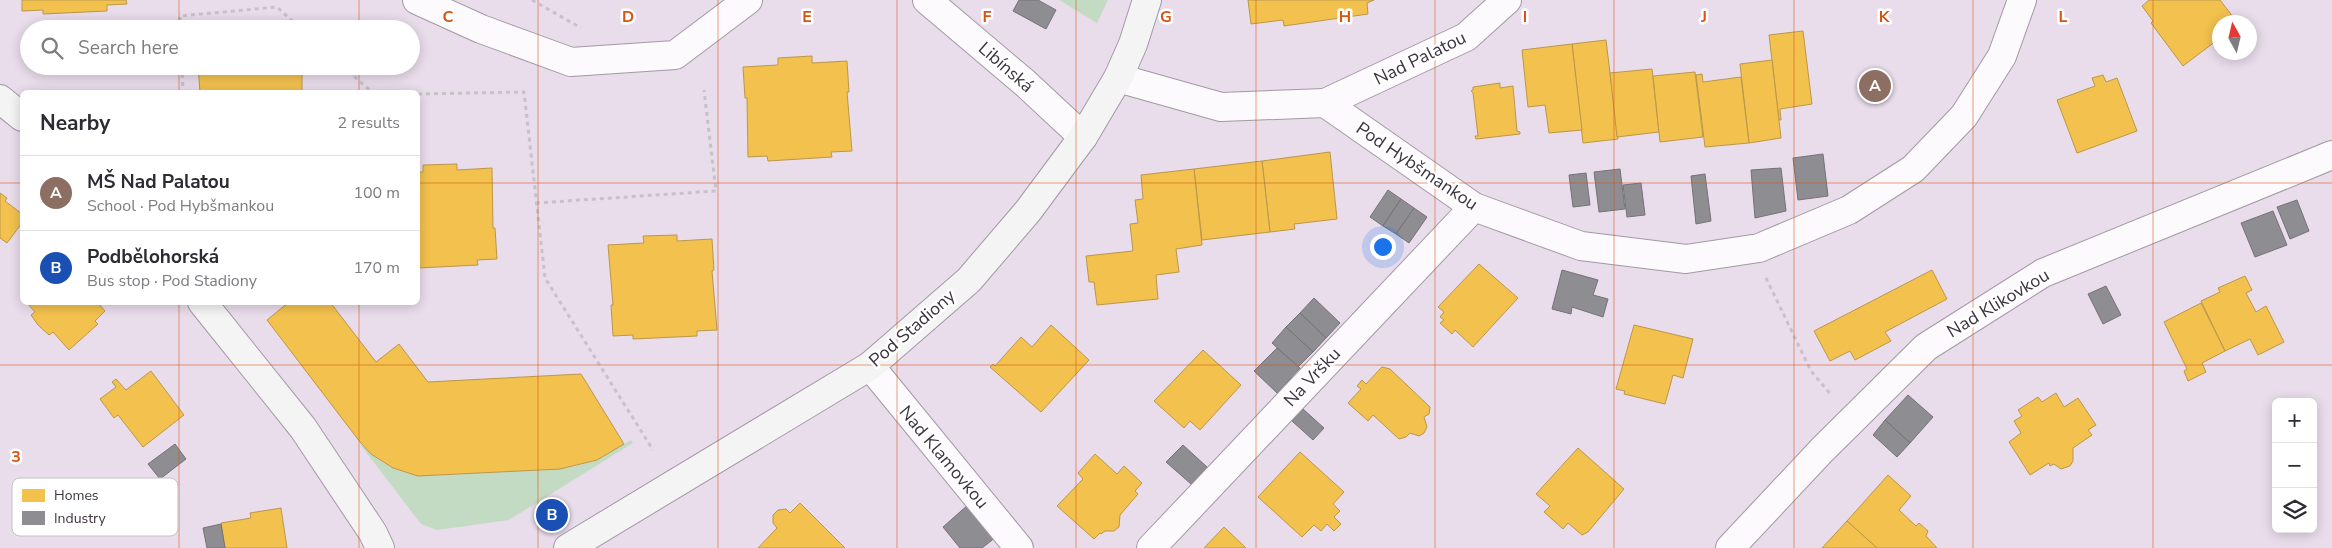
<!DOCTYPE html>
<html lang="en">
<head>
<meta charset="utf-8">
<style>
	:root { --surface:#fff; --page:#f7f7f7; --text:#2b2b33; --muted:#7c7c81; --line:#e1e1e2; --accent:#796f7b }
	body { margin:0; font-family:"Nunito Sans",sans-serif; background:var(--page); color:var(--text) }
	.controls { position:absolute; right:15px; bottom:15px; display:grid; overflow:hidden; border-radius:8px; box-shadow:0 2px 12px #0003 }
	.controls button { width:45px; height:45px; display:grid; place-items:center; padding:0; border:0; border-bottom:1px solid var(--line); background:var(--surface); color:var(--text); font:25px sans-serif }
	.compass { position:absolute; left:2212px; top:15px; width:45px; height:45px; border-radius:50%; background:var(--surface); box-shadow:0 2px 12px #0003; rotate:352deg }
	.you { position:absolute; left:1382px; top:246px; width:18px; height:18px; margin:-12px; border:4px solid #fff; border-radius:50%; background:#1a73e8; box-shadow:0 0 0 8px #1a73e833 }
	.badge { display:grid; place-items:center; width:32px; height:32px; border-radius:50%; background:var(--accent); color:#fff; font-size:16px; font-weight:700 }
	.pin { position:absolute; translate:-50% -50%; border:2px solid #fff; box-shadow:0 1px 5px #0006 }
	.list { margin:0; padding:0; list-style:none }
	h2 { display:flex; justify-content:space-between; align-items:center; height:65px; margin:0; padding:0 20px; font-size:21px }
	h2 small { font-size:16px; font-weight:400; color:var(--muted) }
	.list li { display:grid; grid-template-columns:32px 1fr auto; gap:15px; align-items:center; box-sizing:border-box; height:75px; padding:0 20px; border-top:1px solid var(--line) }
	.list b { display:block; font-size:19px; white-space:nowrap }
	.list p { margin:0; font-size:16px; white-space:nowrap; color:var(--muted) }
	.list em { font-size:16px; font-style:normal; color:var(--muted) }
	.icon { flex:none; width:28px; height:28px; fill:none; stroke:currentColor; stroke-width:2; stroke-linecap:round; stroke-linejoin:round }
	.map { position:relative; flex:none; width:2332px; height:548px; overflow:hidden }
	.search { position:absolute; background:var(--surface); box-shadow:0 2px 12px #0003; left:20px; top:20px; width:400px; height:55px; display:flex; align-items:center; gap:12px; box-sizing:border-box; padding:0 18px; border-radius:28px; color:var(--muted); font-size:19px }
	.panel { position:absolute; background:var(--surface); box-shadow:0 2px 12px #0003; left:20px; top:90px; width:400px; height:215px; border-radius:8px }
	.map>svg:first-child { display:block }
	.green { fill:#c4dbc3 }
	.homes { fill:#f2c14e; stroke:#bc974a }
	.industry { fill:#8d8d92; stroke:#757279 }
	.lines { fill:none; stroke-linecap:round; stroke-linejoin:round }
	.street-casing { stroke:#a399a5; stroke-width:30 }
	.secondary-casing { stroke:#a399a5; stroke-width:30 }
	.path { stroke:#c7c2c8; stroke-width:3; stroke-dasharray:4 4; stroke-linecap:butt }
	.street { stroke:#fcfafc; stroke-width:28 }
	.secondary { stroke:#f4f4f4; stroke-width:28 }
	.grid { fill:none; stroke:#d75511; stroke-width:1; stroke-opacity:0.55 }
	.labels { text-anchor:middle; stroke-width:5; stroke-linejoin:round; paint-order:stroke }
	.street-label { font-size:18px; fill:#3d343f; stroke:#fff }
	.key { fill:#fff; stroke:#c5c2c5; stroke-width:1 }
	.key-label { font-size:14px; fill:#3d343f }
	.grid-label { font-size:16px; text-anchor:middle; font-weight:bold; fill:#d75511; stroke:#fff; stroke-width:5; stroke-linejoin:round; paint-order:stroke }
</style>
</head>
<body>
<div class="map">
<svg width="2332" height="548" viewBox="0 0 2332 548">
	<rect width="100%" height="100%" fill="#e9dceb"/>
	<g class="green">
		<polygon points="1059,0 1108,0 1097,23"/>
		<polygon points="631,440 633,443 509,520 437,530 421,524 359,443 379,460 393,468 403,472 429,476 573,467 597,460"/>
	</g>
	<g class="homes">
		<polygon points="22,0 126,0 127,4 107,5 107,11 43,14 43,10 22,11"/>
		<polygon points="1248,0 1374,0 1367,3 1368,14 1284,26 1283,20 1251,24"/>
		<polygon points="2149,0 2220,0 2237,22 2220,22 2220,38 2183,66 2151,23 2153,21 2142,6"/>
		<polygon points="1803,31 1812,104 1780,109 1781,120 1779,120 1769,35"/>
		<polygon points="1606,40 1618,139 1583,143 1572,44"/>
		<polygon points="1572,44 1582,130 1549,133 1545,105 1528,107 1522,50"/>
		<polygon points="812,56 812,63 847,61 849,92 847,92 852,151 831,152 832,157 768,161 767,156 748,157 747,98 745,98 743,67 778,65 778,58"/>
		<polygon points="1772,60 1781,138 1749,143 1740,64"/>
		<polygon points="198,66 302,66 302,92 200,92"/>
		<polygon points="1652,69 1659,132 1617,137 1610,73"/>
		<polygon points="1695,72 1703,137 1660,142 1653,76"/>
		<polygon points="1702,74 1703,82 1741,77 1749,143 1705,147 1696,75"/>
		<polygon points="2103,75 2106,82 2117,78 2137,131 2077,153 2057,100 2095,86 2092,78"/>
		<polygon points="1500,83 1500,88 1513,86 1517,131 1520,132 1520,134 1476,139 1475,136 1478,136 1473,93 1471,91 1473,90 1473,87"/>
		<polygon points="1330,152 1337,219 1294,224 1295,229 1270,232 1262,161"/>
		<polygon points="1262,161 1270,232 1202,240 1194,169"/>
		<polygon points="457,164 457,170 492,168 493,228 495,228 497,259 477,260 478,265 418,268 418,172 423,172 423,165"/>
		<polygon points="1194,169 1202,245 1176,249 1179,272 1156,275 1158,299 1097,305 1094,282 1089,282 1086,256 1133,251 1130,224 1138,223 1135,200 1143,199 1141,175"/>
		<polygon points="0,193 7,198 5,201 22,214 22,223 7,243 0,238"/>
		<polygon points="677,235 677,241 712,239 714,270 712,271 717,330 697,331 697,336 633,339 633,335 613,336 611,305 613,305 608,245 644,243 643,236"/>
		<polygon points="1479,264 1518,298 1473,347 1455,330 1452,334 1440,323 1444,320 1440,317 1444,312 1438,307"/>
		<polygon points="1932,270 1947,299 1885,332 1891,341 1855,360 1850,351 1830,361 1814,331"/>
		<polygon points="2245,276 2252,290 2246,293 2256,312 2266,306 2284,342 2258,355 2250,339 2225,351 2201,301 2220,292 2218,288"/>
		<polygon points="26,302 97,302 105,311 95,321 98,324 69,350 53,332 49,335 38,325 31,315 35,312"/>
		<polygon points="289,302 330,302 376,362 399,344 428,382 581,374 624,444 597,460 560,469 418,476 393,468 371,454 360,442 267,320"/>
		<polygon points="2201,303 2225,351 2202,363 2206,372 2188,381 2184,371 2187,369 2164,322"/>
		<polygon points="1051,325 1089,360 1041,412 990,367 993,364 995,366 1021,337 1032,347"/>
		<polygon points="1634,325 1693,339 1683,378 1673,375 1665,404 1624,394 1625,391 1616,389"/>
		<polygon points="1203,350 1241,385 1200,430 1190,421 1184,428 1154,401"/>
		<polygon points="1382,367 1390,369 1430,407 1429,414 1424,417 1427,427 1424,433 1419,436 1410,433 1406,437 1399,439 1373,415 1368,421 1348,403 1361,389 1357,386 1362,380 1366,384"/>
		<polygon points="151,371 184,415 143,447 118,415 114,418 100,399 116,387 112,382 116,379 126,390"/>
		<polygon points="2056,393 2064,407 2078,398 2096,425 2088,430 2092,435 2073,448 2073,461 2070,466 2061,469 2054,464 2050,466 2049,463 2030,475 2009,442 2021,433 2014,421 2022,416 2018,410 2038,397 2042,402"/>
		<polygon points="1578,448 1624,489 1588,532 1582,535 1568,523 1563,529 1544,512 1550,506 1536,494"/>
		<polygon points="1300,452 1344,492 1333,504 1340,511 1334,517 1341,524 1334,531 1327,524 1321,531 1314,525 1302,537 1258,497"/>
		<polygon points="1095,454 1117,474 1124,466 1142,483 1135,491 1138,494 1120,515 1119,527 1114,531 1105,531 1101,534 1100,533 1094,539 1057,506 1083,479 1078,473"/>
		<polygon points="1888,475 1911,496 1899,510 1916,526 1919,523 1928,531 1926,536 1937,548 1877,548 1847,521"/>
		<polygon points="800,503 845,548 758,548 777,528 773,523 773,515 778,510 786,509 790,513"/>
		<polygon points="281,508 287,548 225,548 221,523 251,518 250,513"/>
		<polygon points="1847,521 1877,548 1822,548"/>
		<polygon points="1224,527 1246,548 1204,548"/>
	</g>
	<g class="industry">
		<polygon points="1019,0 1038,0 1056,10 1046,29 1013,11"/>
		<polygon points="1823,154 1828,196 1798,200 1793,158"/>
		<polygon points="1781,168 1786,211 1755,218 1751,170"/>
		<polygon points="1620,169 1625,209 1599,212 1594,172"/>
		<polygon points="1586,173 1590,205 1573,207 1569,175"/>
		<polygon points="1705,174 1711,221 1696,224 1691,176"/>
		<polygon points="1641,183 1645,215 1627,217 1623,185"/>
		<polygon points="1388,190 1401,199 1383,226 1370,217"/>
		<polygon points="1401,199 1414,208 1396,234 1383,226"/>
		<polygon points="2297,200 2309,231 2290,239 2277,207"/>
		<polygon points="1414,208 1427,217 1409,243 1396,234"/>
		<polygon points="2273,211 2287,245 2255,257 2241,223"/>
		<polygon points="1562,270 1598,280 1593,295 1608,299 1603,317 1572,307 1571,314 1552,309"/>
		<polygon points="2106,286 2121,315 2103,324 2088,294"/>
		<polygon points="1314,298 1340,323 1326,338 1300,313"/>
		<polygon points="1300,313 1326,338 1313,352 1286,327"/>
		<polygon points="1286,327 1313,352 1298,367 1272,343"/>
		<polygon points="1277,348 1300,368 1277,393 1254,371"/>
		<polygon points="1908,395 1933,417 1910,443 1885,420"/>
		<polygon points="1303,409 1324,428 1313,440 1292,421"/>
		<polygon points="1885,420 1910,443 1897,457 1873,435"/>
		<polygon points="175,444 186,459 160,479 148,464"/>
		<polygon points="1183,445 1207,467 1191,484 1166,462"/>
		<polygon points="969,504 996,537 982,548 960,548 943,527"/>
		<polygon points="221,524 225,548 207,548 203,528"/>
	</g>
	<g class="lines">
		<g class="street-casing">
			<g id="street">
				<polyline points="417,0 481,29 571,62 675,55 748,0"/>
				<polyline points="927,0 1025,83 1083,137"/>
				<polyline points="1118,78 1221,107 1325,103 1474,207 1581,246 1686,259 1759,248 1849,210 1913,169 1964,116 2002,56 2022,0"/>
				<polyline points="1325,103 1466,37 1507,0"/>
				<polyline points="870,366 1019,548"/>
				<polyline points="1151,548 1474,207"/>
				<polyline points="1730,548 1822,450 1926,347 2043,273 2332,155"/>
			</g>
		</g>
		<g class="secondary-casing">
			<g id="secondary">
				<polyline points="0,99 22,117"/>
				<polyline points="202,302 303,428 373,533 380,548"/>
				<polyline points="568,548 870,366 969,280 1028,211 1083,137 1118,78 1133,44 1147,0"/>
			</g>
		</g>
		<g class="path">
			<polyline points="532,0 581,28"/>
			<polyline points="180,29 180,16 277,7 301,29"/>
			<polyline points="182,66 183,92"/>
			<polyline points="342,66 372,92"/>
			<polyline points="418,94 524,92 545,278 653,450"/>
			<polyline points="536,203 716,191 704,90"/>
			<polyline points="1766,278 1811,371 1832,396"/>
		</g>
		<use href="#street" class="street"/>
		<use href="#secondary" class="secondary"/>
	</g>
	<path class="grid" d="M 179,0 L 179,29M 359,0 L 359,29M 538,0 L 538,548M 718,0 L 718,548M 897,0 L 897,548M 1076,0 L 1076,548M 1256,0 L 1256,548M 1435,0 L 1435,548M 1614,0 L 1614,548M 1794,0 L 1794,548M 1973,0 L 1973,548M 2153,0 L 2153,548M 179,66 L 179,92M 359,66 L 359,92M 0,183 L 22,183M 418,183 L 2332,183M 179,302 L 179,548M 359,302 L 359,548M 0,365 L 2332,365"/>
	<g class="labels">
		<g class="street-label">
			<text transform="translate(1420 58) rotate(-26)" y="6">Nad Palatou</text>
			<text transform="translate(1006 67) rotate(41)" y="6">Libínská</text>
			<text transform="translate(1417 166) rotate(34)" y="6">Pod Hybšmankou</text>
			<text transform="translate(1998 303) rotate(-31)" y="6">Nad Klikovkou</text>
			<text transform="translate(912 328) rotate(-41)" y="6">Pod Stadiony</text>
			<text transform="translate(1312 377) rotate(-47)" y="6">Na Vršku</text>
			<text transform="translate(944 457) rotate(50)" y="6">Nad Klamovkou</text>
		</g>
	</g>
	<rect x="12" y="478" width="166" height="58" rx="8" class="key"/>
	<rect x="22" y="489" width="23" height="13" fill="#f2c14e"/>
	<rect x="22" y="511" width="23" height="14" fill="#8d8d92"/>
	<g class="key-label">
		<text x="54" y="500">Homes</text>
		<text x="54" y="523">Industry</text>
	</g>
	<g class="grid-label">
		<text x="448" y="22">C</text>
		<text x="628" y="22">D</text>
		<text x="807" y="22">E</text>
		<text x="987" y="22">F</text>
		<text x="1166" y="22">G</text>
		<text x="1345" y="22">H</text>
		<text x="1525" y="22">I</text>
		<text x="1704" y="22">J</text>
		<text x="1884" y="22">K</text>
		<text x="2063" y="22">L</text>
		<text x="16" y="462">3</text>
	</g>
</svg>
<div class="controls">
<button>+</button>
<button>−</button>
<button><svg class="icon" aria-label="layers" viewBox="0 0 24 24"><path d="M12 4l9 5-9 5-9-5zM3 14l9 5 9-5"/></svg></button>
</div>
<svg class="compass" viewBox="-18 -18 36 36"><path d="M0-13l5 13h-10z" fill="#e53935"/><path d="M0 13l5-13h-10z" fill="#7c7c81"/></svg>
<div class="you"></div>
<div class="pin badge" style="left:1875px;top:86px;background:#8d6e63">A</div>
<div class="pin badge" style="left:552px;top:515px;background:#1a4fb4">B</div>
<div class="search"><svg class="icon" aria-label="search" viewBox="0 0 24 24"><circle cx="10" cy="10" r="6"/><path d="M15 15l6 6"/></svg>Search here</div>
<section class="panel">
<h2>Nearby<small>2 results</small></h2>
<ul class="list">
<li><span class="badge" style="background:#8d6e63">A</span><div><b>MŠ Nad Palatou</b><p>School · Pod Hybšmankou</p></div><em>100 m</em></li>
<li><span class="badge" style="background:#1a4fb4">B</span><div><b>Podbělohorská</b><p>Bus stop · Pod Stadiony</p></div><em>170 m</em></li>
</ul>
</section>
</div>
</body>
</html>
